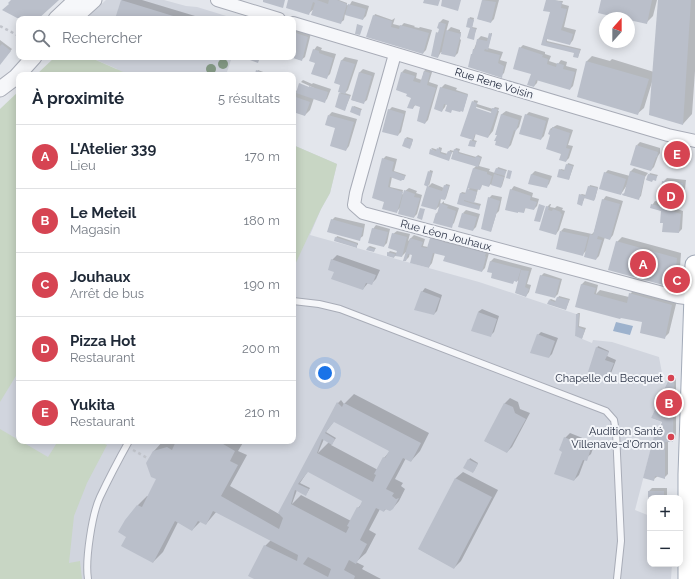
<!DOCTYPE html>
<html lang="fr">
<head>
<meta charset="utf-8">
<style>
	:root { --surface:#fff; --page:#f2f2f3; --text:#1f2937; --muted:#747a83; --line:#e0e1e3; --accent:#d64452 }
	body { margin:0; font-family:Raleway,sans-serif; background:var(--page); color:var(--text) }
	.controls { position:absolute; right:12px; bottom:12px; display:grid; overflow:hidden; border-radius:8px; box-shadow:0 2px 10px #0003 }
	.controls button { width:36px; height:36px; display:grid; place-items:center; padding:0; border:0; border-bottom:1px solid var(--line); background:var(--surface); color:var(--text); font:20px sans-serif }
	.compass { position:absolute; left:599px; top:12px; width:36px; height:36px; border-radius:50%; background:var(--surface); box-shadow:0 2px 10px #0003; rotate:21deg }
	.you { position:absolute; left:325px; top:373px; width:14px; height:14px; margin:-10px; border:3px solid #fff; border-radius:50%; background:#1a73e8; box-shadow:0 0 0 6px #1a73e833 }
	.badge { display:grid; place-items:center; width:26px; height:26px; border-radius:50%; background:var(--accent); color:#fff; font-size:13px; font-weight:700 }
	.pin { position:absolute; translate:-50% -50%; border:2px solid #fff; box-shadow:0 1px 4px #0006 }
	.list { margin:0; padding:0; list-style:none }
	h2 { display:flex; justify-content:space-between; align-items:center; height:52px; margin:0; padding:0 16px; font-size:17px }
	h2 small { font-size:13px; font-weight:400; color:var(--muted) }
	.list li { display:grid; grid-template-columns:26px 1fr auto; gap:12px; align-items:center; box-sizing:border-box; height:64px; padding:0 16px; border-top:1px solid var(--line) }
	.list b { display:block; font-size:15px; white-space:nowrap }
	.list p { margin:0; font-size:13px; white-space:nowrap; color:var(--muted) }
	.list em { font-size:13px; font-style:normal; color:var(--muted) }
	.icon { flex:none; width:22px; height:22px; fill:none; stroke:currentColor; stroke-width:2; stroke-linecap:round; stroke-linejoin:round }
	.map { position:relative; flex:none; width:695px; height:579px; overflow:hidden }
	.search { position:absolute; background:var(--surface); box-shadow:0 2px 10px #0003; left:16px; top:16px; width:280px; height:44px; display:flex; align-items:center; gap:10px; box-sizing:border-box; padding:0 14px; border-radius:8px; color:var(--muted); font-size:15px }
	.panel { position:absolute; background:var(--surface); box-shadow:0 2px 10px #0003; left:16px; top:72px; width:280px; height:372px; border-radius:8px }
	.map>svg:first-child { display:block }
	.built { fill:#d1d5de }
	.green { fill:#c8d6c4 }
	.water { fill:#9db2cd }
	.shadow { fill:#0003; fill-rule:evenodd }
	.building { fill:#babfca; fill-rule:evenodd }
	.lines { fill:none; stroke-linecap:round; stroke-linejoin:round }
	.service-casing { stroke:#a8acb7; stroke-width:8 }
	.minor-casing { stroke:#a8acb7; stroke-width:14 }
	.tertiary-casing { stroke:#a8acb7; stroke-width:17 }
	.primary-casing { stroke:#a2aab8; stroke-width:21 }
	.path { stroke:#c1c4cb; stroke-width:2.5; stroke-dasharray:3 3; stroke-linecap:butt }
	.service { stroke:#f6f7fa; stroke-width:6 }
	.minor { stroke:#f6f7fa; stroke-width:12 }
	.tertiary { stroke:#f6f7fa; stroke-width:15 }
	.primary { stroke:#fff; stroke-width:19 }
	.tree { fill:#879d88 }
	.poi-dot { fill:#d64452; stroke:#f3f5f9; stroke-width:1.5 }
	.labels { text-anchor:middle; stroke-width:4; stroke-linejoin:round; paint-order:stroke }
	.street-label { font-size:11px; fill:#2a3245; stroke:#f3f5f9 }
	.poi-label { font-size:11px; fill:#2a3245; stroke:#f3f5f9; text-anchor:end }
</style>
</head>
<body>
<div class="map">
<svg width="695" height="579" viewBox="0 0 695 579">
	<rect width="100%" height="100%" fill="#e3e6ec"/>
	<g class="built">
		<polygon points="106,0 164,0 186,6 197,7 236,19 86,19"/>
		<polygon points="89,57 232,57 226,75 115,75 117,69"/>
		<polygon points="293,145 337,164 330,193 321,209 310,235 479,282 576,314 575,336 592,343 593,340 612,342 659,357 662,373 662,380 668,381 651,418 661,422 654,437 635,510 650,516 650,564 672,564 671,579 0,579 0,292 19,256 19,441 293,441"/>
	</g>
	<g class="green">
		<polygon points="55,57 89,57 130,75 36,75"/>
		<polygon points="19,91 19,371 0,402 0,109"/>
		<polygon points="293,145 337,164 330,193 321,209 293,269"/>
		<polygon points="0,429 48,457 58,441 98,441 107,445 87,483 74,516 69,563 80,561 82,579 0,579"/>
	</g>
	<polygon class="water" points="616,322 633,326 630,335 613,331"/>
	<g class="shadow">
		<polygon points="122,0 142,0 205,19 116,19"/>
		<polygon points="289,0 339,0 347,3 347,5 349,6 352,1 369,6 366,16 363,19 345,14 344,20 340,23 315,8 308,14"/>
		<polygon points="483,0 499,0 494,19 491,22 478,19"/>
		<polygon points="547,0 563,1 562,4 569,6 564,27 576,30 573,40 570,44 547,38 547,41 581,49 578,57 576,52 542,44 551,12"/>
		<polygon points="602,0 657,0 653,16 646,23 629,19 629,18 623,18"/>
		<polygon points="659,0 695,0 695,71 692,114 683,124 652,82 644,108 637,114 578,96 587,61 592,56 610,61 612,59 654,72"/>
		<polygon points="375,14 392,20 395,18 393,24 401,26 404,23 415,26 414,27 419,28 420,27 432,30 426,50 423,53 374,16"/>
		<polygon points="470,17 474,18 472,27 477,28 473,38 469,19"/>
		<polygon points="443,19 449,21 446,32 451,27 460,30 460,32 461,32 460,39 461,40 458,53 455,56 441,52 438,57 437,33 440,31 440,22"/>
		<polygon points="293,28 311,33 305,57 301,60 292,57"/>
		<polygon points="491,33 492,33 488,48 503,52 500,60 507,62 504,73 501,76 474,49 478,39 481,36 488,38"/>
		<polygon points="0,40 12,49 0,63"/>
		<polygon points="523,45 545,52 545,54 551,56 549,61 558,64 561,60 567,62 566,66 577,69 573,86 570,89 538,79 537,83 534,86 532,74 520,48"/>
		<polygon points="317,46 322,48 321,50 336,54 330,74 326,78 316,62 314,50"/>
		<polygon points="345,57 358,60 348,90 345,93 351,95 345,109 340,93 341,92 341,84 337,75 342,60"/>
		<polygon points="428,68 433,69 429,82 438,85 428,120 425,123 422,106 416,104 413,108 412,97 402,72 405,69 417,73 416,78 422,80 424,71"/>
		<polygon points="363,69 375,73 367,100 363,103 352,100 360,72"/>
		<polygon points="258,70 271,75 257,75 256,73"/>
		<polygon points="303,80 312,84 313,83 331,89 327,99 324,102 314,98 310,110 305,115 293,111 293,84 295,85 293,90 298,91 301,83 301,85 313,90 314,88 301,82"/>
		<polygon points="445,84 457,88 456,90 468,94 463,111 446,104 445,107 442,111 441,88"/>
		<path d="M 474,100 L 478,101 L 477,104 L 493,109 L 495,107 L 499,108 L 498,111 L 499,111 L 493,131 L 489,136 L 488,137 L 476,133 L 474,140 L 477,141 L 474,146 L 470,145 L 472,139 L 462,136 ZM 471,105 L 492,112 L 492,114 L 471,107 Z"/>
		<polygon points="354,106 362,109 359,114 353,107"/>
		<polygon points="392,107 406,111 401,132 398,135 389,110"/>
		<polygon points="506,111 522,116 519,127 516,130 511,145 508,148 499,135 496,134 502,114"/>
		<polygon points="332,112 357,119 349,146 346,150 337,127 329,115"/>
		<polygon points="529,112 549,118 544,136 541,139 526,115"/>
		<polygon points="557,125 573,130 568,145 573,146 569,158 566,161 563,150 552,134 550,129"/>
		<polygon points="407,137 413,139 411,146 406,138"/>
		<polygon points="672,140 683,144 688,150 688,156 685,159 669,144"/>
		<polygon points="640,142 660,148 660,153 658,156 654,167 651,170 637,145"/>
		<polygon points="439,147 442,148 441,152 448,154 450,150 454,151 456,148 460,149 459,152 476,157 478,155 482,157 479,166 490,169 489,171 495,173 498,167 507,170 504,176 505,176 502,186 501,187 491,184 489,186 482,184 481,188 478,189 475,200 473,202 481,204 479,209 458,203 461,193 462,192 467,193 470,187 474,168 476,166 454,153 452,152 449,159 431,149 432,148 438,150"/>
		<polygon points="386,156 397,159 394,171 406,175 404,179 392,177 390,187 403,190 402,194 404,195 405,191 409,188 417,191 416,193 422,195 417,214 414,217 401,207 396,212 385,201 383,159"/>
		<polygon points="568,163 574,165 569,179 560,170 561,169 565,170"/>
		<polygon points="634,168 648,173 645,177 641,196 638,199 623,195 627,190 627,185 621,194 605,173 608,170 630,176 631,171"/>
		<polygon points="430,170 433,171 429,186 432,183 444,188 446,184 450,185 446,198 445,199 441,198 440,205 444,201 444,203 459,208 454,223 451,226 436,214 439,211 441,205 436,209 423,205 429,185 425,184"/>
		<polygon points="535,171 552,176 549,184 546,187 529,183 532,174"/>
		<polygon points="650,173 658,175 655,180 649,175"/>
		<polygon points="667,178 686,180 684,198 681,202 663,182"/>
		<polygon points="590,185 598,187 595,199 594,200 585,197 582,204 580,195 582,194 586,195"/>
		<polygon points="514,186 533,193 532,197 539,199 537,206 534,209 526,207 524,212 519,211 518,212 511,190"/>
		<polygon points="492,195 502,197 499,211 495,215 496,215 491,231 489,198"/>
		<polygon points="606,196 623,201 613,235 610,239 605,237 599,256 596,259 586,251 582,255 561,231 564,228 592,234 594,232 603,200"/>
		<polygon points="655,201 674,206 674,208 683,211 682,229 679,232 664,222 662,211 651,207"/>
		<polygon points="550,204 551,204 550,207 555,208 557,206 563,208 562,210 565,211 559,230 556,234 547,207"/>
		<polygon points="466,210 480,214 476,227 473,230 463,213"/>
		<polygon points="335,217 365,224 363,236 359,239 332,220"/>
		<polygon points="376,225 390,229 387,243 384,246 373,229"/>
		<polygon points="397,231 410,234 408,241 414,235 425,239 423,246 428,247 431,238 434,235 488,250 487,253 489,253 485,268 482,271 446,255 435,252 432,263 429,267 414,254 410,253 409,257 406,260 407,251 402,256 395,256 394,257 388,253 390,251 397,253 398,250 393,234"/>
		<polygon points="337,236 358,243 358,245 356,246 336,238"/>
		<polygon points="622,237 681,253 679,282 674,287 617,242"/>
		<polygon points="370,246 376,248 374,251 368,247"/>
		<polygon points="337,255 380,270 376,279 371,284 368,283 363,289 335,271 332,260"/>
		<polygon points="494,258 532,268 527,284 531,285 529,292 526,296 519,281 514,280 513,283 494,272 488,271 491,261"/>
		<polygon points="544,273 562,279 558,294 555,297 541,276"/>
		<polygon points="585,281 598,285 596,294 600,290 629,297 630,294 635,289 677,300 669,333 664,338 643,321 576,306 582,284"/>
		<polygon points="425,288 442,295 437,311 434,314 422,292"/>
		<polygon points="559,296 570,299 566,309 549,300 551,299 556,301"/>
		<polygon points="482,309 499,316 494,332 490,336 478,312"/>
		<polygon points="578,313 580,313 579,326 586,328 582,338 576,335 577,314"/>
		<polygon points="541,332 558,338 552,354 549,357 538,335"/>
		<polygon points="598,346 609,351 607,356 616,360 610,376 607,379 597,348"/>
		<polygon points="670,374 675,375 674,378 676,378 676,438 673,441 668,441 668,474 665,477 658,476 654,479 655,437 658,434 664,422 669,375"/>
		<path d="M 354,394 L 429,433 L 420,451 L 411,461 L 406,458 L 395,479 L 403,483 L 401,486 L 405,489 L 399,501 L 393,508 L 386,509 L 384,511 L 380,509 L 369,530 L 376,534 L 366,553 L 356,562 L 364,566 L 362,569 L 381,579 L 256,579 L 265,546 L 271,540 L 217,511 L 206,524 L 201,521 L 192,530 L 178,522 L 163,552 L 153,562 L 138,505 L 147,496 L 149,496 L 157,479 L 154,451 L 163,441 L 244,441 L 238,451 L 247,455 L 230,486 L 279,514 L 338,403 L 341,400 L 344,404 ZM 334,421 L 391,450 L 384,458 L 378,470 L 331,445 L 336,438 L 326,432 ZM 324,439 L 329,442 L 318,453 ZM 308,471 L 364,501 L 358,508 L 351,521 L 301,495 L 292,504 L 297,490 L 307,493 L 310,488 L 300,483 Z"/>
		<polygon points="510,398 518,402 520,409 530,413 512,447 507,452 485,441 505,403"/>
		<polygon points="570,433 595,443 591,454 585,459 579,475 574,480 563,451 565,438"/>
		<polygon points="470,458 478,463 474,471 469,460"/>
		<polygon points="463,472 498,490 461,561 454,568 419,549 456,478"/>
		<polygon points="652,488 667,488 667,498 650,498 650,522 649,491"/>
	</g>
	<g class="building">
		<polygon points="11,0 59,0 38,19 19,19 2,10 9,4 8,3"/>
		<polygon points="121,0 183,19 115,19"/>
		<polygon points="263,0 285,0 283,8 263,2"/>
		<polygon points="288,0 317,0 328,4 329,0 337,0 347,4 341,24 311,15 315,3 313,2 309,15 286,8"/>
		<polygon points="424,0 440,0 438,6 423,3"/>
		<polygon points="442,0 461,0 458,11 441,6"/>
		<polygon points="482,0 496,2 491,23 477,19"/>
		<polygon points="546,0 555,0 562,2 561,8 567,9 561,30 573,34 570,45 547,39 546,42 580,50 578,58 573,57 574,53 541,45 550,12 543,11"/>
		<polygon points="601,0 652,0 647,24 629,20 629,18 619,18 598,13"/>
		<polygon points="658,0 691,0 683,125 649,115"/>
		<polygon points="348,4 366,9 363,20 345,15"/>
		<polygon points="373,15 392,21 391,27 399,29 400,25 429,33 423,54 366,37"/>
		<polygon points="468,18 474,20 472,28 476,29 474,40 467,38 470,28 466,27"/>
		<polygon points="439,22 446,24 438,58 431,56 436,32 438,33 439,29 437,28"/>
		<polygon points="357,24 363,26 360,35 355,34"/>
		<polygon points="446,30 461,34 455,57 441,54"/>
		<polygon points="293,32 308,37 302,61 290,57 293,57"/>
		<polygon points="489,33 492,34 488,50 485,49 484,51 500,55 498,63 504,66 502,78 468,67 471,54 472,54 473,49 475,49 477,39 487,41"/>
		<polygon points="2,44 11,51 0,65 0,46"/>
		<polygon points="519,47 543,55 542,57 548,59 547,64 556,67 557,63 564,65 563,69 575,72 570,90 536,80 534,87 527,85 531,74 513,69"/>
		<polygon points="313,49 319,51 319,53 333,58 327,79 311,74 315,63 309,61"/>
		<polygon points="242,57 260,57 258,63"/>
		<polygon points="341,60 355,64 345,94 338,92 340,85 334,83"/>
		<polygon points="586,61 649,79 638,115 577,97"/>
		<polygon points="256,70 268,75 255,74"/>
		<polygon points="424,71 430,73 427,85 436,88 425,124 417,121 420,107 414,105 413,109 407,108 411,98 406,96 407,94 396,90 401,72 415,76 413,81 420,83"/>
		<polygon points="359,72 372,76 364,104 351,100"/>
		<polygon points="299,83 309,87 309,86 328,92 325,103 296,93"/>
		<polygon points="440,87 468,95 463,112 461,111 460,112 452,110 451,113 445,111 447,105 444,104 442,112 434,109"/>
		<polygon points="339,93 350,96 345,111 335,107"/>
		<polygon points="293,96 310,102 305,116 293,112"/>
		<polygon points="472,101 477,103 476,108 491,113 492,108 498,109 488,138 475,134 473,140 460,136"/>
		<polygon points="352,106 361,110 360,116 350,112"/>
		<polygon points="388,109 404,114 398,136 382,132"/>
		<polygon points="501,114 519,120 516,131 514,130 508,149 495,145 496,141 494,141 497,135 495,135"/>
		<polygon points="525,114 546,121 541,140 519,134"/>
		<polygon points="328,115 354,122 346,151 330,146 335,128 325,125"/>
		<polygon points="552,127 570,133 566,148 570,149 566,162 559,160 561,154 546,149 550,135 548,134 550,129 552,130"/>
		<polygon points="405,138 413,140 410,149 402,146"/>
		<polygon points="470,140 476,142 475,147 468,146"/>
		<polygon points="668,143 680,147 686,154 685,160 664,154"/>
		<polygon points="636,145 658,152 657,157 656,157 651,171 630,165"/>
		<polygon points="437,148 441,150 440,153 446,155 448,151 452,152 449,161 429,154 430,149 436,151"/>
		<polygon points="454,149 459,151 458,153 475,158 476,156 481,158 478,167 451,159"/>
		<polygon points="382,158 394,162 392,171 405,176 404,180 402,180 401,181 390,177 388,187 403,192 397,213 382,209 384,202 372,198"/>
		<polygon points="566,164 573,166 569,180 557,177 559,169 564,171"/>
		<polygon points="473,168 487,172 487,174 492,176 489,187 482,185 480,190 469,188 468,189 477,192 474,203 464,200 464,201 480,206 479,210 457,204 460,193 465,194"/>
		<polygon points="496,168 506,171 505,176 494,173"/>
		<polygon points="508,170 512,171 510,179 506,178"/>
		<polygon points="428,171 432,173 428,187 424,185"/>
		<polygon points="630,171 645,176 639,200 622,195 623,193 624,194"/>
		<polygon points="604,172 626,179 621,195 599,189"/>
		<polygon points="494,174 504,177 501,188 491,185"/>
		<polygon points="531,174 549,180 547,188 528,184"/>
		<polygon points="648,174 657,176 656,181 653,180 652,182 646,180"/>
		<polygon points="662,181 683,183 682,203 671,202 660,198"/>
		<polygon points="444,185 449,186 445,200 440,199 436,210 421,206 427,186 442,191"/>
		<polygon points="588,186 598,188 594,201 584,198 582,206 577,204 579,194 585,196"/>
		<polygon points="510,189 531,196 530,200 537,202 534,210 525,208 524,213 518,212 518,213 505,210"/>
		<polygon points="404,190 415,194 414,197 420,198 414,218 398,214"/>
		<polygon points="488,197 500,201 491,232 481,229"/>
		<polygon points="602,199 620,204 610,240 598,236 597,239 602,240 596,260 584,257 590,234 593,235"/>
		<polygon points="440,203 448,206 447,208 456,211 452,228 433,223 436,213 437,214"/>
		<polygon points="539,204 545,206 540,222 534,221"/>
		<polygon points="651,204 671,209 671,211 681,214 679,233 662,232 663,223 660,223 661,211 650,208"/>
		<polygon points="546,206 549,207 548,210 552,211 553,209 561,212 560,213 562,214 556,235 539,230"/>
		<polygon points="420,208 425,209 422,220 417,218"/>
		<polygon points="462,213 477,217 473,231 458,227"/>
		<polygon points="331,219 363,228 360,241 327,232"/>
		<polygon points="372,228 388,232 384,247 368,243"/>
		<polygon points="560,231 588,237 583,256 556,249"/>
		<polygon points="392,233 407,237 402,257 395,256 397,251 388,248"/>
		<polygon points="335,237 357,244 357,248 334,241"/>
		<polygon points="410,238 423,242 421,247 427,248 430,238 443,241 443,242 486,253 485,256 486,257 482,272 443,261 445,256 433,253 429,268 410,263 412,255 408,254 406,261 403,261"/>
		<polygon points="616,241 677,258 674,288 608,270"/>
		<polygon points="368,247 375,249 374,252 366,250"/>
		<polygon points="387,252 395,254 394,258 387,256"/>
		<polygon points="331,259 376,275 372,285 366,283 363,290 331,279 334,272 328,270"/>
		<polygon points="490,261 521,269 517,282 514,281 513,284 491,278 492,273 487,272"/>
		<polygon points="521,270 529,271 525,287 529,289 526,297 515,293"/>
		<polygon points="540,275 560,280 555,298 535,293"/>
		<polygon points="581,284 596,288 594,294 627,303 629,293 672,305 665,339 640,333 642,322 621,318 620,319 575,307"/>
		<polygon points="421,291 440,298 434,315 414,310"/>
		<polygon points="557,297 569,300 566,310 547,304 549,300 555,302"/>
		<polygon points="478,312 497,319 491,337 471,331"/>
		<polygon points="576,314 579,314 578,327 585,330 582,339 575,336"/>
		<polygon points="537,334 555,341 549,358 530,353"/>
		<polygon points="596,347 609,352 605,360 614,363 607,380 597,377 596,379 587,375"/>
		<polygon points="668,375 674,376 673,442 665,442 665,479 655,476 654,481 643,478 654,436 656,438 662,422 651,418 668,381"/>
		<path d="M 337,402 L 342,407 L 344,403 L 421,443 L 411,462 L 403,458 L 386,489 L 394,493 L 392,496 L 396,499 L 399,498 L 393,509 L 390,511 L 385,509 L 384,512 L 376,508 L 360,540 L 367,544 L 356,564 L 349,560 L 344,570 L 355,576 L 354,579 L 254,579 L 248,576 L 264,545 L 297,561 L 298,555 L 213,511 L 206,525 L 198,521 L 192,531 L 175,521 L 153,563 L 121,546 L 126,537 L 118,532 L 125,520 L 137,505 L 142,507 L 156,479 L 151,477 L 146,463 L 153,451 L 167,447 L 172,450 L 176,441 L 218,441 L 235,451 L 230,461 L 238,465 L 221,496 L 279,529 L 283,518 L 278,513 ZM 334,422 L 389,451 L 385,458 L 383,457 L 374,474 L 376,475 L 373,482 L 317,453 L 322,439 L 332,445 L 335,439 L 325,433 ZM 308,472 L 362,501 L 359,508 L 357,507 L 347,526 L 349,527 L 346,533 L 291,504 L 295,490 L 306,496 L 309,489 L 298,484 ZM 308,557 L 331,569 L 328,577 L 303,564 Z"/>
		<polygon points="504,403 513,407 515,413 526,419 507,453 484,441"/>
		<polygon points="564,437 591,448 587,461 583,460 574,481 554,474 562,452 559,450"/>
		<polygon points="468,459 478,464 473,473 463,468"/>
		<polygon points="455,478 492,497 454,569 418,549"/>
		<polygon points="648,491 664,491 664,498 650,498 650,516 648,515"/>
	</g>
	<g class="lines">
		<g class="service-casing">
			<g id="service">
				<polyline points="293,301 319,304 340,309 606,411 614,420 616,432 621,541 617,579"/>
				<path d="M 88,579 C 85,560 92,514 100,497 C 109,478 119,459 129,441"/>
			</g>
		</g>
		<g class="minor-casing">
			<g id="minor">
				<polyline points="217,0 279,19"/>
				<polyline points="293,23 570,106 668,135 695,141"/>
				<polyline points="395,54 356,193 354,205 363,213 678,297 693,299"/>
			</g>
		</g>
		<g class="tertiary-casing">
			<g id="tertiary">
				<polyline points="56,19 76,0"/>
				<polyline points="73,19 94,0"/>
				<polyline points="0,89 16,77 34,57"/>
			</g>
		</g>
		<g class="primary-casing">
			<polyline id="primary" points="688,579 688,474 695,265"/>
		</g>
		<g class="path">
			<polyline points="0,26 19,36"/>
			<polyline points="133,450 149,459"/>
		</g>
		<use href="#service" class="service"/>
		<use href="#minor" class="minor"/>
		<use href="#tertiary" class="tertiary"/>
		<use href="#primary" class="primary"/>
	</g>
	<g class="tree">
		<circle cx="223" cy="64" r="5"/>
		<circle cx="211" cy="69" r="5"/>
	</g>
	<g class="poi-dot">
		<circle cx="671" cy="378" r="4"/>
		<circle cx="671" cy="437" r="4"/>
	</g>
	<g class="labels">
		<g class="street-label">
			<text transform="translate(494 83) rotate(17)" y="4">Rue Rene Voisin</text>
			<text transform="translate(446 235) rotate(15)" y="4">Rue Léon Jouhaux</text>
		</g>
		<g class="poi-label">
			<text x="663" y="382">Chapelle du Becquet</text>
			<text x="663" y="435">Audition Santé<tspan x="663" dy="13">Villenave-d'Ornon</tspan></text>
		</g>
	</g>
</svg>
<div class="controls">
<button>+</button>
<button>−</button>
</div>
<svg class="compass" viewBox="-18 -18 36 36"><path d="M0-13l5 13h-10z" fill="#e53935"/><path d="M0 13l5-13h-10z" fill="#747a83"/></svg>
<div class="you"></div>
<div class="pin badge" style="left:643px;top:264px">A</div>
<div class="pin badge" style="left:669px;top:403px">B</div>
<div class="pin badge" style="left:677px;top:280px">C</div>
<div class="pin badge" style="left:671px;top:196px">D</div>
<div class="pin badge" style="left:677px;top:154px">E</div>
<div class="search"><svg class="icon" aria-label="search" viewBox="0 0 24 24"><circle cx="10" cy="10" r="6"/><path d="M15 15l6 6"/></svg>Rechercher</div>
<section class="panel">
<h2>À proximité<small>5 résultats</small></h2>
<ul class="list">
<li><span class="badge">A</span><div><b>L'Atelier 339</b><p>Lieu</p></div><em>170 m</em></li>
<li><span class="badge">B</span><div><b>Le Meteil</b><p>Magasin</p></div><em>180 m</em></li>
<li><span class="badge">C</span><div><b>Jouhaux</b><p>Arrêt de bus</p></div><em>190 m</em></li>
<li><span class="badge">D</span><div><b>Pizza Hot</b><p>Restaurant</p></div><em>200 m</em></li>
<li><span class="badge">E</span><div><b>Yukita</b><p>Restaurant</p></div><em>210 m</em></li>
</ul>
</section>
</div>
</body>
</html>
